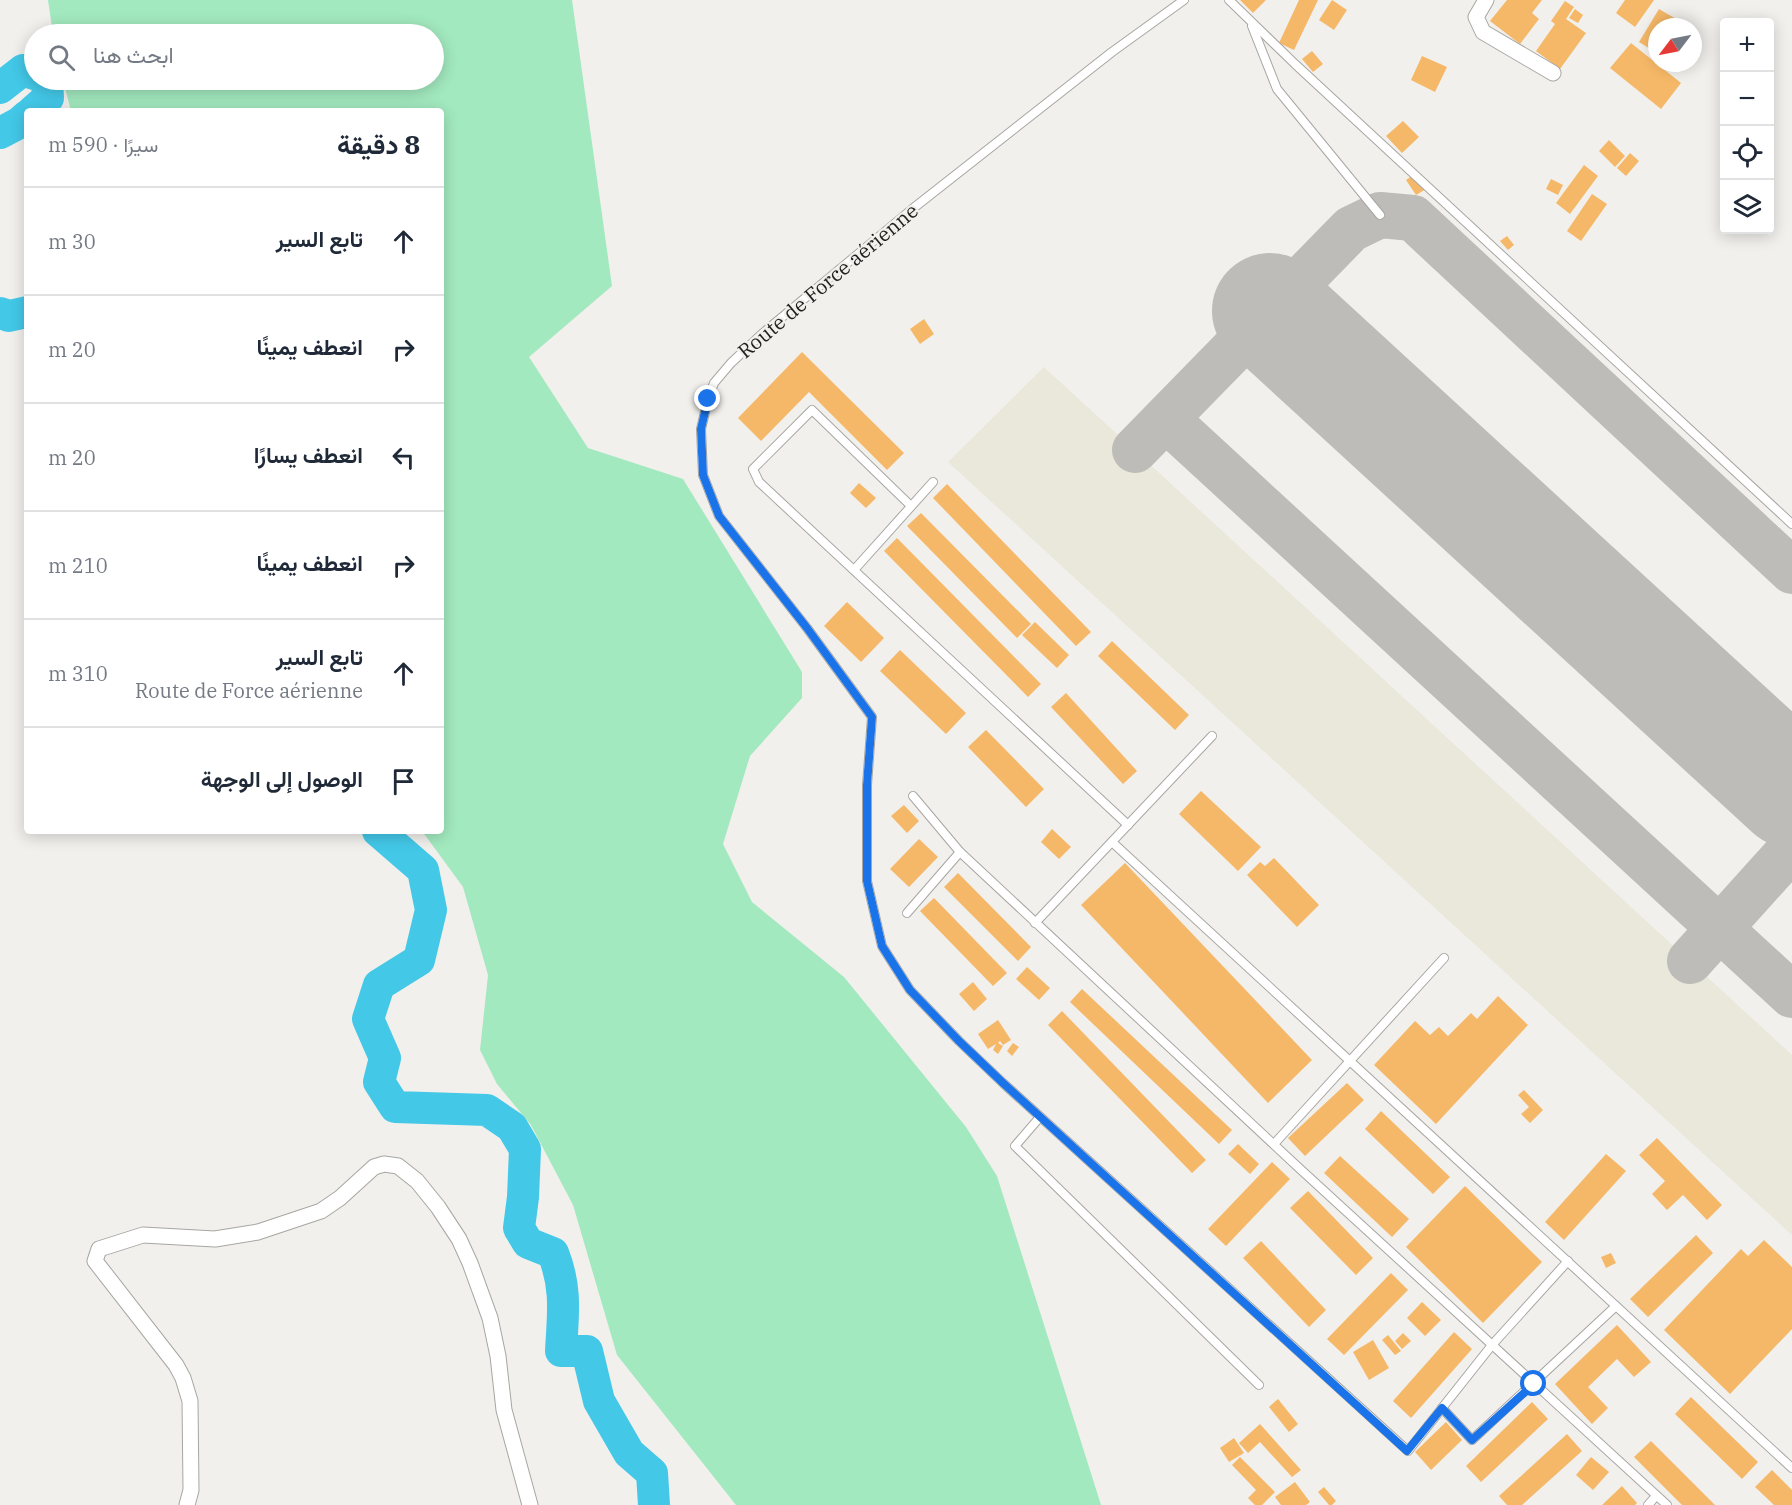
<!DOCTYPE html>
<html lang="ar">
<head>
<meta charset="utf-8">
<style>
	:root { --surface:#fff; --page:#f6f6f7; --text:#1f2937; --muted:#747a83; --line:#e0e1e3 }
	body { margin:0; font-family:"IBM Plex Serif",Vazirmatn,serif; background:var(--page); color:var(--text); direction:rtl }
	.controls { position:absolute; right:18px; top:18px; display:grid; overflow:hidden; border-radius:6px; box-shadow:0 3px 15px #0003 }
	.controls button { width:54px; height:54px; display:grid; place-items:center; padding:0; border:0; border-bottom:2px solid var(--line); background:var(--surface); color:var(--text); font:30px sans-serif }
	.compass { position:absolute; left:1648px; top:18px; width:54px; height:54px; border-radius:50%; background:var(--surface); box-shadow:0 3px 15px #0003; rotate:238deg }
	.stop { position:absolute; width:18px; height:18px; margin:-14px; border:4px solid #1a73e8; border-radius:50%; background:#fff }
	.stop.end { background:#1a73e8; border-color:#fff; box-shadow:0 2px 6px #0008 }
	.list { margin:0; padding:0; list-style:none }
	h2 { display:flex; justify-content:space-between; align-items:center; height:78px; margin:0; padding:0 24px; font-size:26px }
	h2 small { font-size:20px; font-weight:400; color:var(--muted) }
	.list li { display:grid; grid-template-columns:39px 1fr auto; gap:18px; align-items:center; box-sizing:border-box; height:108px; padding:0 24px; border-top:2px solid var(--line) }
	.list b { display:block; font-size:22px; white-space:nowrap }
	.list p { margin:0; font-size:20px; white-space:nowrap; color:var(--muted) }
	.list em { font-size:20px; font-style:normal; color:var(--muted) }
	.icon { flex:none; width:33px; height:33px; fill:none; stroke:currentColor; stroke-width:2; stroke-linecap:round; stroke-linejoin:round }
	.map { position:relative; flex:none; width:1792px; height:1505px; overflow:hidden; direction:ltr }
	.search { position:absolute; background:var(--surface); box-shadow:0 3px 15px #0003; left:24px; top:24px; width:420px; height:66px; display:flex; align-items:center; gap:15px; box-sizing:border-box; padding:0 21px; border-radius:33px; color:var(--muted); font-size:22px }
	.panel { position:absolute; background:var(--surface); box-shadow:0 3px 15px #0003; left:24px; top:108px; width:420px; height:726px; border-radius:6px; direction:rtl }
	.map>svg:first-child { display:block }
	.built { fill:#eae7db }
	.green { fill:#a2e9bf }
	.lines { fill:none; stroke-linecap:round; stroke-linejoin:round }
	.river { stroke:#43c8e8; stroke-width:32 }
	.taxiway { stroke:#bdbcb8; stroke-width:46 }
	.runway { stroke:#bdbcb8; stroke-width:116 }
	.building { fill:#f5b868 }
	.lane-casing { stroke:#a7a6a2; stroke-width:10 }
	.street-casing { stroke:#a7a6a2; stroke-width:17 }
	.lane { stroke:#fff; stroke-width:8 }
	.street { stroke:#fff; stroke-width:15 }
	.route { stroke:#1a73e8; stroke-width:8 }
	.labels { text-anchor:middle; stroke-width:4.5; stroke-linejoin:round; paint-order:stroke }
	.street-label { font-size:20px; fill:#1e1e1d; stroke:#f2f0ec }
</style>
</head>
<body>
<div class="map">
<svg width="1792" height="1505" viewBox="0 0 1792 1505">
	<rect width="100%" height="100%" fill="#f2f0ec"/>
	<polygon class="built" points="1044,367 1792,1055 1792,1235 948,462"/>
	<polygon class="green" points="48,0 572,0 612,286 529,357 588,448 683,479 802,672 802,698 750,756 723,844 752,902 844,977 966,1127 997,1176 1101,1505 736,1505 617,1355 573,1205 531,1125 497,1084 480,1050 488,975 463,887 422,831 441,831 441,111 71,111 63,80 434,80 434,34 53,34"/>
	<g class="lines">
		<g class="river">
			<polyline points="0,88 23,70 34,74"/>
			<polyline points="33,111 48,98 47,80"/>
			<polyline points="0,133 19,123 27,116"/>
			<polyline points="0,313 9,316 27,312"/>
			<path d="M 378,831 L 423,870 L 431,910 L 419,960 L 379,985 L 368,1019 L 385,1058 L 379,1082 L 395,1107 L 487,1110 L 512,1127 L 525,1149 L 523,1197 L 519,1228 L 528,1243 L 553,1253 C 567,1288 563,1314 561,1351 L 587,1351 L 599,1401 L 629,1453 L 652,1473 L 654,1505"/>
		</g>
		<g class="taxiway">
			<polyline points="1166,419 1792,995"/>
			<polyline points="1135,450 1351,229 1380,215 1413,218 1792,571"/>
			<polyline points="1690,961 1792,848"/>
		</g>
		<polyline class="runway" points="1270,311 1792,790"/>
	</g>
	<g class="building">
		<polygon points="1240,0 1266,0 1253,13"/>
		<polygon points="1299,0 1318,0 1294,50 1279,43"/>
		<polygon points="1332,0 1347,10 1334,30 1319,20"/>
		<polygon points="1507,0 1542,0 1532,13 1539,19 1520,44 1490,21"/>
		<polygon points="1625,0 1654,0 1635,27 1616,13"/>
		<polygon points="1565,1 1574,7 1566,19 1586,33 1560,69 1536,51 1555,24 1551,21"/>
		<polygon points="1575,9 1583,15 1578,23 1569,18"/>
		<polygon points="1659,9 1685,24 1683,27 1657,27 1657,53 1639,42"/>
		<polygon points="1631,43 1681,83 1661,109 1610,68"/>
		<polygon points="1312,51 1323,64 1313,72 1302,59"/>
		<polygon points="1422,56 1447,67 1435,92 1411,80"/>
		<polygon points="1403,121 1419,137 1402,153 1386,136"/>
		<polygon points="1609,140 1625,156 1615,167 1599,151"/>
		<polygon points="1630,153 1639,161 1626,176 1617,168"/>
		<polygon points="1584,165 1598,176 1570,214 1556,203"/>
		<polygon points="1416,173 1426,189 1416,195 1406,180"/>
		<polygon points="1551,179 1563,185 1558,195 1546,189"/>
		<polygon points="1592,194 1607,204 1581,241 1567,231"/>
		<polygon points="1507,236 1514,245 1508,250 1500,241"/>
		<polygon points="924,319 934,334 920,344 910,329"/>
		<polygon points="802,352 904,453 887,470 809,392 761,441 738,418"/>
		<polygon points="859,483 876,498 866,508 850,493"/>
		<polygon points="947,484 1091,632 1076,646 933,498"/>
		<polygon points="921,513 1031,624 1017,638 907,526"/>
		<polygon points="897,538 1041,684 1028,697 884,551"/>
		<polygon points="847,602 884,638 861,662 824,626"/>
		<polygon points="1035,622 1069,655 1057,668 1022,635"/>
		<polygon points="1112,641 1189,715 1175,730 1098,656"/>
		<polygon points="900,650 966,713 946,734 880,671"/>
		<polygon points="1066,693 1137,771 1123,784 1051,707"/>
		<polygon points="986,730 1044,789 1026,807 968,747"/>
		<polygon points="1201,791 1261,847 1238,871 1179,814"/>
		<polygon points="904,805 919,821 907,833 891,816"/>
		<polygon points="1052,829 1071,847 1059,859 1041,842"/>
		<polygon points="919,839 938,857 909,887 890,869"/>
		<polygon points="1274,858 1319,905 1297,927 1247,875 1260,862 1265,866"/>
		<polygon points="1125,863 1312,1060 1268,1103 1081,905"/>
		<polygon points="958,873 1031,947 1018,961 944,887"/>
		<polygon points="934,898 1007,973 993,986 920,911"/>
		<polygon points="1027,967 1050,988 1039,1000 1016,979"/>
		<polygon points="973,982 987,999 974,1011 959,994"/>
		<polygon points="1082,989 1232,1130 1219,1144 1070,1002"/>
		<polygon points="1498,996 1528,1025 1436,1124 1374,1065 1415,1021 1430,1035 1439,1027 1448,1036 1471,1013 1477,1019"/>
		<polygon points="1062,1011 1206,1160 1192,1173 1048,1025"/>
		<polygon points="998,1020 1011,1040 1003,1045 1000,1041 998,1043 1003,1046 998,1054 993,1050 996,1044 988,1049 978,1034"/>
		<polygon points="1013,1043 1019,1047 1012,1056 1007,1051"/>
		<polygon points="1347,1083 1364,1100 1305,1156 1288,1138"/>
		<polygon points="1524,1090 1543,1110 1530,1123 1521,1114 1529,1107 1518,1095"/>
		<polygon points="1381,1111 1450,1177 1433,1194 1365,1129"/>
		<polygon points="1657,1138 1722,1205 1707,1220 1683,1195 1667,1210 1652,1194 1665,1181 1639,1155"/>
		<polygon points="1238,1144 1259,1164 1250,1174 1228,1154"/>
		<polygon points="1606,1154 1626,1171 1564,1240 1545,1222"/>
		<polygon points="1340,1156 1409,1219 1392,1237 1324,1173"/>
		<polygon points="1272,1162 1290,1179 1226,1246 1208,1229"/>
		<polygon points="1465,1186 1542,1262 1483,1323 1406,1247"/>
		<polygon points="1308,1191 1373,1258 1356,1275 1290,1208"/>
		<polygon points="1696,1235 1713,1253 1648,1317 1630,1299"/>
		<polygon points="1764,1240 1792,1267 1792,1329 1730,1394 1664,1330 1741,1249 1748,1256"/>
		<polygon points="1261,1241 1326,1310 1309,1327 1243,1258"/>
		<polygon points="1611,1253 1616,1263 1606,1268 1601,1257"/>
		<polygon points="1391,1273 1408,1290 1344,1355 1327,1339"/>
		<polygon points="1422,1302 1441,1320 1425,1336 1407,1318"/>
		<polygon points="1617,1325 1651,1362 1634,1377 1617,1359 1588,1387 1608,1408 1592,1424 1555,1384"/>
		<polygon points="1454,1332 1472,1349 1411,1418 1393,1401"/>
		<polygon points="1403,1333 1411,1341 1402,1349 1395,1341"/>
		<polygon points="1388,1335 1401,1351 1395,1355 1382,1340"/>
		<polygon points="1373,1340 1389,1368 1369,1380 1353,1352"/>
		<polygon points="1691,1397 1758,1462 1742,1479 1675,1414"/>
		<polygon points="1278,1399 1298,1424 1289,1432 1269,1407"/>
		<polygon points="1532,1402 1548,1419 1481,1482 1466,1466"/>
		<polygon points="1446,1422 1462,1440 1431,1470 1415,1452"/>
		<polygon points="1260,1424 1301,1470 1292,1477 1260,1442 1248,1453 1239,1443"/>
		<polygon points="1567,1434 1582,1451 1522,1505 1507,1505 1499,1496"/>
		<polygon points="1234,1438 1244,1453 1229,1462 1220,1448"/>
		<polygon points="1651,1441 1715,1505 1682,1505 1634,1457"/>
		<polygon points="1240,1457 1275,1492 1262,1505 1255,1505 1248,1498 1256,1490 1232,1465"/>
		<polygon points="1591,1457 1609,1472 1593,1490 1576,1475"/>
		<polygon points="1772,1470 1792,1490 1792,1505 1774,1505 1755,1487"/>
		<polygon points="1295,1482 1310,1502 1306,1505 1281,1505 1275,1497"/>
		<polygon points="1622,1486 1637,1503 1635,1505 1602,1505"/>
		<polygon points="1324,1487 1336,1501 1332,1505 1329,1505 1318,1492"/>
	</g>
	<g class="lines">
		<g class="lane-casing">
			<g id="lane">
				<polyline points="1184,0 1112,52 911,210 763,333 731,363 714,383 708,399 701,429 703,475 719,516 807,628 872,717 867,785 867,881 882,946 910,990 959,1041 1003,1083 1408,1451 1492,1345 1568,1261"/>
				<polyline points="1229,0 1295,64 1792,524"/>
				<polyline points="1252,26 1277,89 1380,215"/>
				<polyline points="911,506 812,410 753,469 759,482 1128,825"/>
				<polyline points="854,570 933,482"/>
				<polyline points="913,796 960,852 1299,1168 1667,1505"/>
				<polyline points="1112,842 1792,1468"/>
				<polyline points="907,913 960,852"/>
				<polyline points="1035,923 1212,736"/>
				<polyline points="1040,1117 1015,1146 1259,1385"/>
				<polyline points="1274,1144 1444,958"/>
				<polyline points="1442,1408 1472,1440 1616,1306"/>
				<polyline points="1648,1505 1656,1496"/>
			</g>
		</g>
		<g class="street-casing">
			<g id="street">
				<polyline points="1486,0 1476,17 1483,32 1553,73"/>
				<polyline points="187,1505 191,1490 190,1401 183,1378 176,1365 95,1261 99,1249 143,1235 215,1239 258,1232 321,1211 340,1198 374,1167 384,1164 398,1166 417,1181 438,1207 459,1239 470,1263 490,1318 498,1356 504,1410 530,1505"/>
			</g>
		</g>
		<use href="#lane" class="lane"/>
		<use href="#street" class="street"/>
	</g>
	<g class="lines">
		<polyline class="route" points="708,399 701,429 703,475 719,516 807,628 872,717 867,785 867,881 882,946 910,990 959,1041 1003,1083 1407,1451 1442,1408 1472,1440 1534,1384"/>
	</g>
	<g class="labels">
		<g class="street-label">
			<text transform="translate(828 281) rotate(-40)" y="7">Route de Force aérienne</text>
		</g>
	</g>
</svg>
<div class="controls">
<button>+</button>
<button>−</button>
<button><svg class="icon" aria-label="locate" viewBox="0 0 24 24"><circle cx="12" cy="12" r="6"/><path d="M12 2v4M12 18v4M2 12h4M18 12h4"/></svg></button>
<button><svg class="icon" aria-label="layers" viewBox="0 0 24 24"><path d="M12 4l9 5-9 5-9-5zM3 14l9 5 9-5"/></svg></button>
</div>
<svg class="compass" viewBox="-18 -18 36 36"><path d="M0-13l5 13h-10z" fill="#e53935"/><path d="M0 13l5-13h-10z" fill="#747a83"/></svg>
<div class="stop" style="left:1534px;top:1384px"></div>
<div class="stop end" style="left:708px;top:399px"></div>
<div class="search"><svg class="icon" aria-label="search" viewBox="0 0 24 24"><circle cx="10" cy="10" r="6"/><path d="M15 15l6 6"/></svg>ابحث هنا</div>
<section class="panel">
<h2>8 دقيقة<small>سيرًا · 590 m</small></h2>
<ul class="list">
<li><svg class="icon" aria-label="ahead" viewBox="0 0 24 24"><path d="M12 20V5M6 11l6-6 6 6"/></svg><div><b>تابع السير</b></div><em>30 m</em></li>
<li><svg class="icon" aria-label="right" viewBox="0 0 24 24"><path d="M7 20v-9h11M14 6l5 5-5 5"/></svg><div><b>انعطف يمينًا</b></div><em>20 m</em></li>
<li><svg class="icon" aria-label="left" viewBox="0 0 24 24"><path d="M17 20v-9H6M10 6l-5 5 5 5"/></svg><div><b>انعطف يسارًا</b></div><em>20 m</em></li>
<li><svg class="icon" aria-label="right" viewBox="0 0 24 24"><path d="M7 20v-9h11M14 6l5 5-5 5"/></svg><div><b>انعطف يمينًا</b></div><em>210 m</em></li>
<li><svg class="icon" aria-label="ahead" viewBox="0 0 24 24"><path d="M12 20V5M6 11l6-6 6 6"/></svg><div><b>تابع السير</b><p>Route de Force aérienne</p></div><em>310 m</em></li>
<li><svg class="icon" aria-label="arrive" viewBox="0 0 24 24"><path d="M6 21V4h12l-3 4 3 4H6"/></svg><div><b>الوصول إلى الوجهة</b></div></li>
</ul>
</section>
</div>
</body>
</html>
